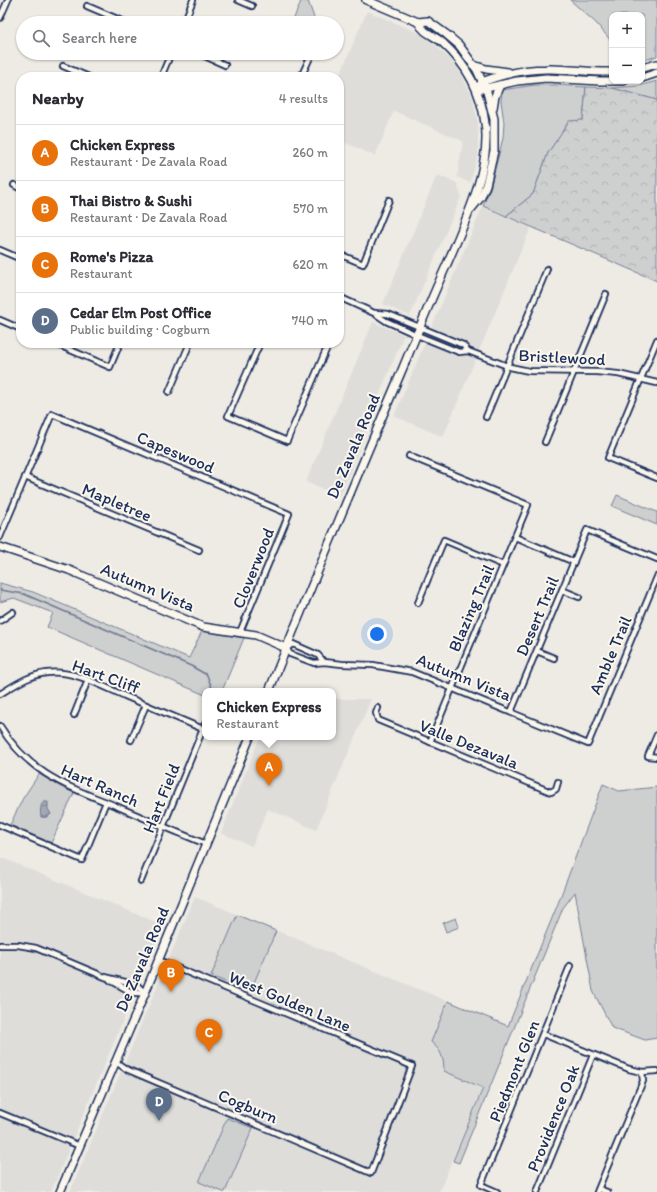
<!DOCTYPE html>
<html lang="en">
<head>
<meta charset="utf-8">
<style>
	:root { --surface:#fff; --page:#f7f7f7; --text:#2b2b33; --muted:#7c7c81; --line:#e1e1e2; --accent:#1f6fb2 }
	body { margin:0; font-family:Itim,sans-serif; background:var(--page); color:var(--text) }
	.controls { position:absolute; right:12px; top:12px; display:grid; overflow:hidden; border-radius:8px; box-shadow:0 1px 3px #0004 }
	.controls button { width:36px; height:36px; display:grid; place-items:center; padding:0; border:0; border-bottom:1px solid var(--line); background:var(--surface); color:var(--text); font:20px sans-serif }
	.you { position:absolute; left:377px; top:634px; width:14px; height:14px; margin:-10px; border:3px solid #fff; border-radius:50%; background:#1a73e8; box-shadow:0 0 0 6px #1a73e833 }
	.badge { display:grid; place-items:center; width:26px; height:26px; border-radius:50%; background:var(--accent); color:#fff; font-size:13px; font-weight:700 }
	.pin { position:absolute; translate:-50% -33px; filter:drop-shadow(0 1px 2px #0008) }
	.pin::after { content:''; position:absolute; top:21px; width:14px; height:12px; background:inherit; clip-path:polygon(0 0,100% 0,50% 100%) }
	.popup { position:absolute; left:202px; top:688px; width:134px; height:52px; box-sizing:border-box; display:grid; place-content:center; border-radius:8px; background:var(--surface); filter:drop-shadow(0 1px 3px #0005); font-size:13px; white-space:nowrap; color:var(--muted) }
	.popup b { font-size:15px; color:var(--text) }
	.popup::after { content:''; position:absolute; left:50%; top:100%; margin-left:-8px; border:8px solid transparent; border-top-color:var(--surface) }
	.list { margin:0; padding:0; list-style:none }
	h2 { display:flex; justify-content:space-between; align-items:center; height:52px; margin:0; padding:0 16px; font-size:17px }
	h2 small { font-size:13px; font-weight:400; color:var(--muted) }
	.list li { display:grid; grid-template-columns:26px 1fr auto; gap:12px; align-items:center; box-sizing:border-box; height:56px; padding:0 16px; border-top:1px solid var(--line) }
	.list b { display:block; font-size:15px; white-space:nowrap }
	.list p { margin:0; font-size:13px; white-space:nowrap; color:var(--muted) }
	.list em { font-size:13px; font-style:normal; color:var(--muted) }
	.icon { flex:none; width:22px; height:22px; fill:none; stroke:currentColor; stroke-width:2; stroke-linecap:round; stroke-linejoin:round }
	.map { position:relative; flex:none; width:657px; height:1192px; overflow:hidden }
	.search { position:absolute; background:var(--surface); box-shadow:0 1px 3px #0004; left:16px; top:16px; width:328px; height:44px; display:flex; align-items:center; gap:10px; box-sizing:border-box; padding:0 14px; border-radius:22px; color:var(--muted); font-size:15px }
	.panel { position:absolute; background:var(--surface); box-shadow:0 1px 3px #0004; left:16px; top:72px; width:328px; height:276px; border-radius:16px }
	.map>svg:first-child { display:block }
	.built { fill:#deddda }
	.green { fill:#cecfcf; stroke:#747f96 }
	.forest { fill:url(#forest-crowns); stroke:#747f96 }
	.water { fill:url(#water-waves); stroke:#6d7892 }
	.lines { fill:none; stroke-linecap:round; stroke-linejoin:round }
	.stream { stroke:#6d7892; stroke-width:1.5 }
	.street-casing { stroke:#1b2f5e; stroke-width:8 }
	.secondary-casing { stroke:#1b2f5e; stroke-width:10 }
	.street { stroke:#fbf7ec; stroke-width:4.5 }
	.secondary { stroke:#fbf7ec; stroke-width:7 }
	.labels { text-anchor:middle; stroke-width:4; stroke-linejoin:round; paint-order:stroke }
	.street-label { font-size:17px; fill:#1b2f5e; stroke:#fbf7ec }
</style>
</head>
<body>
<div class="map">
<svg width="657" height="1192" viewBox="0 0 657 1192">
	<defs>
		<pattern id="forest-crowns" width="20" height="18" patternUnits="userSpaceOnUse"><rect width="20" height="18" fill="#cecfcf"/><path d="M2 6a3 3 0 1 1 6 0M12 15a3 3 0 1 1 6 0" fill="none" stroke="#b0b2b4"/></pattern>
		<pattern id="water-waves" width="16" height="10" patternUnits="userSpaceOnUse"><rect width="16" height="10" fill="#a3a8b4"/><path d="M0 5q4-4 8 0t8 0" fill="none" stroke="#848996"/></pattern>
	</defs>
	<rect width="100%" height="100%" fill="#eeebe4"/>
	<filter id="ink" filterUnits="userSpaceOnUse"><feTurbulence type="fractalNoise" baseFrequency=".025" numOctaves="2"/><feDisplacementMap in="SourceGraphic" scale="8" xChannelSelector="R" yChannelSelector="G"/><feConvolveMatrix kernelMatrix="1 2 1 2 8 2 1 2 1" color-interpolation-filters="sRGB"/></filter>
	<g filter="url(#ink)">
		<g class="built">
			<polygon points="367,11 421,34 434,44 456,65 473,98 478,124 478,155 470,183 457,177 463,141 394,111 375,156 339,140 339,77"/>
			<polygon points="437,175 457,183 461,197 410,316 383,304"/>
			<polygon points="483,206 531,227 443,437 394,416"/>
			<polygon points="373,322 404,335 373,410 363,440 340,496 306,482"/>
			<polygon points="333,699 371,699 316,830 268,809 252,846 221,833 260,737 333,737"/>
			<polygon points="0,857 163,925 51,1192 0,1192"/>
			<polygon points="195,897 508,1026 439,1192 70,1192"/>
		</g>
		<g class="green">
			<polygon points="570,0 657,0 657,56 642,61 642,15 612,15 612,42 596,23"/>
			<polygon points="301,1 308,1 316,23 292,23"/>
			<polygon points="657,81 657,100 612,88 638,86"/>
			<polygon points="535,85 556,85 586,87 583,120 569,122 548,153 533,194 506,216 483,206 490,189 503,138 504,123 501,101 502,90"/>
			<polygon points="617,495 657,512 657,525 612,506"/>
			<polygon points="0,583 33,592 189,658 202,631 244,638 222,691 205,691 205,695 47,627 53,613 14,598 0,602"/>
			<polygon points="39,774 59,786 74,793 51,843 10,825 23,798"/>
			<path d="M 603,784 L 619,791 L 657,787 L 657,1038 L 645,1040 L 612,1028 L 593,991 L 575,892 L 563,908 L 459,1163 L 453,1161 L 483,1088 L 444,1071 C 444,1058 441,1050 431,1042 L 448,1001 L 508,1026 L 557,906 Z"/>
			<polygon points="237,915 276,931 250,992 211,976"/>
			<polygon points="456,918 459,927 446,932 443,923"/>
			<polygon points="227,1118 253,1128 225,1192 223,1192 199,1182"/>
		</g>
		<polygon class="forest" points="586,87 612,88 657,100 657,281 506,216 533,194 548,153 569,121 583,120"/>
		<path class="water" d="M 44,802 L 48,802 L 48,809 L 51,814 C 49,817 45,818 41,817 C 40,813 40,804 44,802 Z"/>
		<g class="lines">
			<polyline class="stream" points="0,590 24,594 191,666 207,675 213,691"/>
			<g class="street-casing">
				<g id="street">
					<polyline points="238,0 252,6"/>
					<polyline points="87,6 127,23"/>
					<polyline points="0,18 8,0"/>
					<polyline points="184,23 193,0"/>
					<polyline points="198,53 225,65"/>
					<polyline points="63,66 89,77"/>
					<polyline points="161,77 171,53"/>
					<polyline points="301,77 312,53"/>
					<polyline points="14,185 21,189"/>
					<polyline points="0,250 21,259"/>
					<polyline points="339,254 363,264 389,200"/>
					<polyline points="339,297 374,313 386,321 417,335 459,352 468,351 510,367 529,371 597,372 618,374 657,383"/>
					<polyline points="375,313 388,314 429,331 463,345 468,351"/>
					<polyline points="0,320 21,329"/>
					<polyline points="657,340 608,458 657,478"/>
					<polyline points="54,343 110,367 120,343"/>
					<polyline points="260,343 228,416 287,441 329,343"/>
					<polyline points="169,392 190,343"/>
					<polyline points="486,417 547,269"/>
					<polyline points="545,442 606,294"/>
					<polyline points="409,456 528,505 430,742"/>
					<polyline points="25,477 199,550"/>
					<polyline points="0,537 52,414 289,514 240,632"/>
					<polyline points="515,537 574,562"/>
					<polyline points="562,590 579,597"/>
					<polyline points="418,603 444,540 503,565"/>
					<polyline points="0,621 13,612"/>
					<polyline points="537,651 554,658"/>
					<polyline points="324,662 318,655 293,644 286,648 290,654 314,663 324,662 342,664 373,665 412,672 588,744 657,577"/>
					<path d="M 0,694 C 15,685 29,675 47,673 C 74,670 100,685 125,696 C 151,707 177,718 203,729"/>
					<polyline points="378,708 376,713 378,720 551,792 556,789 558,782"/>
					<polyline points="511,712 587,530 657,559"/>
					<polyline points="74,715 88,680"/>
					<path d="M 0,726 C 29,774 67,786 116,806 C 146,819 176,832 206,844"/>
					<polyline points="657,735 648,756 657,757"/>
					<polyline points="131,740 146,705"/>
					<polyline points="0,825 82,860 106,802"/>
					<polyline points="141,881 205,724"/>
					<polyline points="0,945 18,945 36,948 105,977 137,985 145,993"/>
					<polyline points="110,980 133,993 145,993"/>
					<polyline points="543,1034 629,1069 642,1072 657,1071"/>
					<polyline points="116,1062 126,1069 371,1173 412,1066 158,960"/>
					<polyline points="0,1113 80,1146"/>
					<polyline points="599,1189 607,1192"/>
					<polyline points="497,1192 481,1185 570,966"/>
					<polyline points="537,1192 593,1055"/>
					<polyline points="597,1192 643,1081 642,1072"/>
				</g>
			</g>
			<g class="secondary-casing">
				<g id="secondary">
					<polyline points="366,0 418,22 428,21 446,34 459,45 477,70 487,92 494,119 494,151 486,185 481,197 471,209"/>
					<polyline points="473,65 486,69 508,72"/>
					<polyline points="642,68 657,64"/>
					<polyline points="642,78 657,73"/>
					<path d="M 480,85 L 482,82 C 504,74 523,69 546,69 C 568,68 590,73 612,72"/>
					<polyline points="482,89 517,81 546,78 600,81 624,81"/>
					<polyline points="493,108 495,96 500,85"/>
					<polyline points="0,547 69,570 203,627 256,635 286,648"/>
					<path d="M 269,691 C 312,584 357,476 402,370 C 417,334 431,299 447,264 C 464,224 492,167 485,123 C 481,92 466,64 443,43 C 433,34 425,35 418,22"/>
					<polyline points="60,1192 145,993 250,737"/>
				</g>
			</g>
			<use href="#street" class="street"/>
			<use href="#secondary" class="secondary"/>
		</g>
	</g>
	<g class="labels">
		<g class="street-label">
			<text transform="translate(562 357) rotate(3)" y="6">Bristlewood</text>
			<text transform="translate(353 446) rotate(-67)" y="6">De Zavala Road</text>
			<text transform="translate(176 452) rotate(23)" y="6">Capeswood</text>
			<text transform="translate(117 502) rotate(23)" y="6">Mapletree</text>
			<text transform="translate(253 568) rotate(-68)" y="6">Cloverwood</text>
			<text transform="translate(148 587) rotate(23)" y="6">Autumn Vista</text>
			<text transform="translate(471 608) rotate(-67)" y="6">Blazing Trail</text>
			<text transform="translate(537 616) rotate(-67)" y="6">Desert Trail</text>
			<text transform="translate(610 655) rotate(-67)" y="6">Amble Trail</text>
			<text transform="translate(106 676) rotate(20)" y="6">Hart Cliff</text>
			<text transform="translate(464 677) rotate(22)" y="6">Autumn Vista</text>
			<text transform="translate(469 744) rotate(22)" y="6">Valle Dezavala</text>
			<text transform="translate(100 785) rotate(24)" y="6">Hart Ranch</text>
			<text transform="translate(161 798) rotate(-68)" y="6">Hart Field</text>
			<text transform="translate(142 959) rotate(-67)" y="6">De Zavala Road</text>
			<text transform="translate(290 1001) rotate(23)" y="6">West Golden Lane</text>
			<text transform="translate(514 1071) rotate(-68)" y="6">Piedmont Glen</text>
			<text transform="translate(248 1106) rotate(23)" y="6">Cogburn</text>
			<text transform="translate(553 1118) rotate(-68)" y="6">Providence Oak</text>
		</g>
	</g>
</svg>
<div class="controls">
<button>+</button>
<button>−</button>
</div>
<div class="you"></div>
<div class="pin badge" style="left:269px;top:786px;background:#e8710a">A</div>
<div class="popup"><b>Chicken Express</b>Restaurant</div>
<div class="pin badge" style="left:171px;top:992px;background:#e8710a">B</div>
<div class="pin badge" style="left:209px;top:1052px;background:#e8710a">C</div>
<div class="pin badge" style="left:159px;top:1121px;background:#5c6f8a">D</div>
<div class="search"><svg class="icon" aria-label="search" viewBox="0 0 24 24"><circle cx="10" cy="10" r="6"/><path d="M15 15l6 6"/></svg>Search here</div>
<section class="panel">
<h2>Nearby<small>4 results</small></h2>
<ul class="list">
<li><span class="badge" style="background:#e8710a">A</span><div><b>Chicken Express</b><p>Restaurant · De Zavala Road</p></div><em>260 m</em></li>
<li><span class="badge" style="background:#e8710a">B</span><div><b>Thai Bistro &amp; Sushi</b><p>Restaurant · De Zavala Road</p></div><em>570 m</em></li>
<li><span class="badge" style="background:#e8710a">C</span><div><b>Rome's Pizza</b><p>Restaurant</p></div><em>620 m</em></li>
<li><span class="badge" style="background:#5c6f8a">D</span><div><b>Cedar Elm Post Office</b><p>Public building · Cogburn</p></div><em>740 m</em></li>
</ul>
</section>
</div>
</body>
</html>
